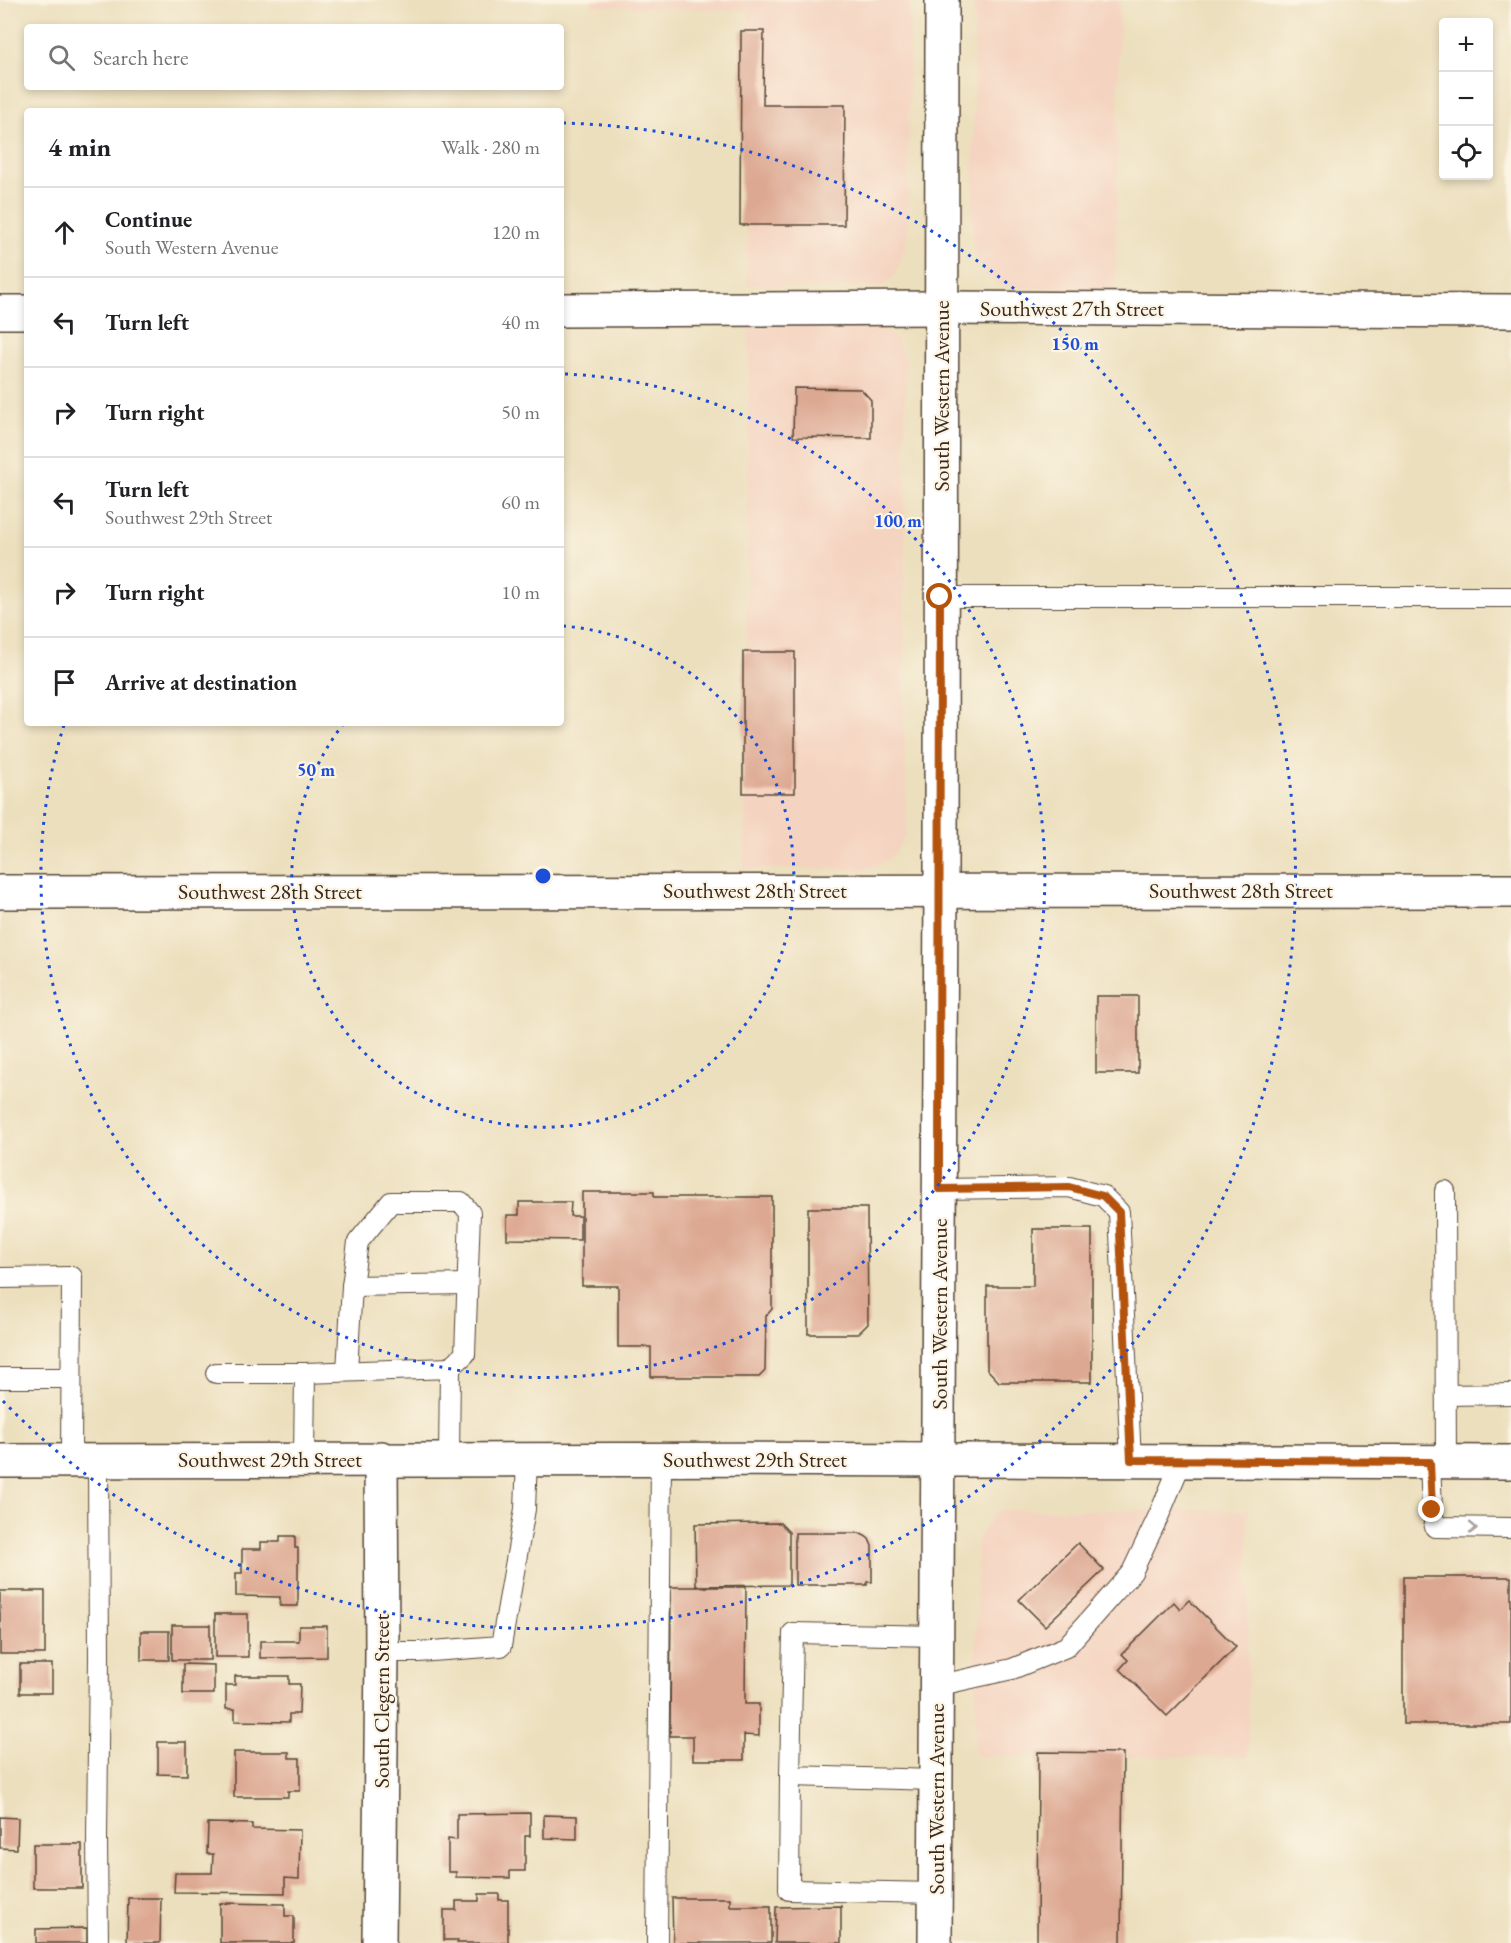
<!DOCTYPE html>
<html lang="en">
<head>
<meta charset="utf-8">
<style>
	:root { --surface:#fff; --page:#f2f2f2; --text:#202124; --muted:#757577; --line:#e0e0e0 }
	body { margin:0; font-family:"EB Garamond",serif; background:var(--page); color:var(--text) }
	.controls { position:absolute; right:18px; top:18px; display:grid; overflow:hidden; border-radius:6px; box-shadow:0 3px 9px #0003 }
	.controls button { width:54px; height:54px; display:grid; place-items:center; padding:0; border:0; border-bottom:2px solid var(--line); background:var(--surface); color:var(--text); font:30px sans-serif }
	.stop { position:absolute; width:18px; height:18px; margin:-14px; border:4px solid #b45309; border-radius:50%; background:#fff }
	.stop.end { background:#b45309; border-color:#fff; box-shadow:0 2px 6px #0008 }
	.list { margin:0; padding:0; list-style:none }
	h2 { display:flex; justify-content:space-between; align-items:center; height:78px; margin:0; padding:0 24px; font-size:26px }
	h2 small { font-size:20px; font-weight:400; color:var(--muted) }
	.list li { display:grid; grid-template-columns:39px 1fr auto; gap:18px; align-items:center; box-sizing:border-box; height:90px; padding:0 24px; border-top:2px solid var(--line) }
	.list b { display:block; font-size:22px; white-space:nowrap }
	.list p { margin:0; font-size:20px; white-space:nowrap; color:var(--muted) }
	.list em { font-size:20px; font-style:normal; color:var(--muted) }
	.icon { flex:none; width:33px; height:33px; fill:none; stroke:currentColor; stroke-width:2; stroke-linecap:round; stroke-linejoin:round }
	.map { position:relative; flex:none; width:1511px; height:1943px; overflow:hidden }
	.search { position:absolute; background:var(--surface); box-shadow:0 3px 9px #0003; left:24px; top:24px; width:540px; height:66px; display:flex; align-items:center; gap:15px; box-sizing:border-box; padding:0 21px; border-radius:6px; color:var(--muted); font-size:22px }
	.panel { position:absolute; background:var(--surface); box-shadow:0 3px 9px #0003; left:24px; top:108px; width:540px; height:618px; border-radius:6px }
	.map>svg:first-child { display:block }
	.built { fill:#f4d3c0 }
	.building { fill:#dda892 }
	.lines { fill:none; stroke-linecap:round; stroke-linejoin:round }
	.service-casing { stroke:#564536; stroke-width:22 }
	.minor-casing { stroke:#564536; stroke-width:36 }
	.secondary-casing { stroke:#564536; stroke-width:36 }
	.service { stroke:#fff; stroke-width:20 }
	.minor { stroke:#fff; stroke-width:33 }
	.secondary { stroke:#fff; stroke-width:33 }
	.oneway { stroke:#a79f9a }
	.route { stroke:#b45309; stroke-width:8 }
	.ring { fill:none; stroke:#1d4ed8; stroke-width:3; stroke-dasharray:3 6 }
	.labels { text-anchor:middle; stroke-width:4.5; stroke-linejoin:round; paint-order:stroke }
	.street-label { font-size:22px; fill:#3b2a1e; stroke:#fcf5e5 }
	.centre { fill:#1d4ed8; stroke:#fcf5e5; stroke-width:3 }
	.ring-label { font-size:18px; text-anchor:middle; font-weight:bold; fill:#1d4ed8; stroke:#fcf5e5; stroke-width:4.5; stroke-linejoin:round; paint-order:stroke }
</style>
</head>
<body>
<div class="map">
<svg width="1511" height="1943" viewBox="0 0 1511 1943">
	<rect width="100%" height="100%" fill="#fcf5e5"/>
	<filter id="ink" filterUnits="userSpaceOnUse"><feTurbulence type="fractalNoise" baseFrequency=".0167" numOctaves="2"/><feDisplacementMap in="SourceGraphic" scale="12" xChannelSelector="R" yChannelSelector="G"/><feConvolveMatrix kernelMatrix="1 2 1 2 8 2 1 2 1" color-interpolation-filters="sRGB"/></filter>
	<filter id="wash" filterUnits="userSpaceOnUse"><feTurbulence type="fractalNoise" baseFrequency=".008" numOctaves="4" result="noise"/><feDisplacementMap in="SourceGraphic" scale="24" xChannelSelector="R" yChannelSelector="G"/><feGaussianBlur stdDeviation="1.35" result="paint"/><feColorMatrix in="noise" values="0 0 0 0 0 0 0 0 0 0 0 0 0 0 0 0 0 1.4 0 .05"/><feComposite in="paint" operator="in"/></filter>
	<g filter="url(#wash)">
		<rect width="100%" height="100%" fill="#ecdfbd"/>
		<g class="built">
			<polygon points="592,0 910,0 908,229 904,250 899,265 894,276 886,285 868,288 747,285 749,11 592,6"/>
			<polygon points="974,0 1119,0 1116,289 1013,288 998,284 985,274 977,259 973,243"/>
			<polygon points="749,324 866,324 881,329 894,338 906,360 904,726 907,834 892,857 879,865 864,869 744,869"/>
			<polygon points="998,1510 1248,1510 1248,1757 975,1756 977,1539"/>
		</g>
		<g id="blocks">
			<g class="building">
				<polygon points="741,31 764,31 763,105 845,105 844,225 740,225"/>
				<polygon points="794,388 861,389 871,400 871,438 793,437"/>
				<rect x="743" y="652" width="52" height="141"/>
				<rect x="1096" y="996" width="42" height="77"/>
				<polygon points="582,1192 654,1192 654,1197 772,1197 772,1309 766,1316 765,1371 759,1377 651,1377 651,1347 618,1347 618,1286 582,1286"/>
				<polygon points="519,1202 571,1202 570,1216 580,1216 580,1240 507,1239 507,1215 519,1215"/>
				<polygon points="808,1208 867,1208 868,1324 858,1334 808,1334"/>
				<polygon points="1033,1229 1092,1229 1092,1382 999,1382 987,1369 987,1286 1033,1286"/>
				<polygon points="780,1523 789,1532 789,1585 696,1586 695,1524"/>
				<polygon points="795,1533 859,1533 865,1536 869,1539 872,1546 872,1582 867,1582 867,1585 795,1585"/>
				<polygon points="280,1536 295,1536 295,1548 298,1548 298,1606 280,1606 280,1597 236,1596 236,1573 242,1573 242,1549 261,1549 261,1542 280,1542"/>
				<polygon points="1078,1543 1104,1570 1045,1626 1019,1600"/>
				<rect x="1403" y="1577" width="108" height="147"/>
				<polygon points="671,1587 746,1587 745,1704 759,1704 759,1736 744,1735 744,1760 693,1760 693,1736 670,1736"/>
				<rect x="0" y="1591" width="45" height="63"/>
				<polygon points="1189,1600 1236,1647 1167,1716 1120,1669 1128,1660 1122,1654 1174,1602 1180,1609"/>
				<rect x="215" y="1614" width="33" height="43"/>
				<rect x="172" y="1625" width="38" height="35"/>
				<polygon points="299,1626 327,1626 327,1657 260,1658 260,1641 299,1641"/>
				<rect x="141" y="1631" width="28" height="29"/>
				<rect x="20" y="1664" width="32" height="29"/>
				<polygon points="183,1664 214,1665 214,1694 183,1694"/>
				<polygon points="235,1676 289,1676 289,1684 300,1684 299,1714 289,1714 289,1722 235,1721 235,1709 226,1709 226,1685 235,1685"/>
				<polygon points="158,1742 187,1742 187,1775 158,1774"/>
				<polygon points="234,1752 289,1752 289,1758 300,1758 300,1791 288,1791 288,1797 234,1797"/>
				<polygon points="1038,1752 1123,1753 1121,1943 1037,1943"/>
				<polygon points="530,1813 530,1836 525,1836 525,1871 510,1871 510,1878 456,1877 456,1872 448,1872 448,1839 457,1840 457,1814"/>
				<polygon points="544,1815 577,1816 577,1839 544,1838"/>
				<polygon points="0,1817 18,1818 17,1849 0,1848"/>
				<polygon points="208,1823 252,1824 252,1829 300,1830 299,1879 285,1878 285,1893 174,1892 175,1873 212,1873 213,1854 207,1854"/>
				<rect x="33" y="1844" width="49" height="44"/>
				<polygon points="479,1894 499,1894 499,1900 508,1900 508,1943 457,1943 458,1940 444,1940 444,1910 456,1910 456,1901 479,1901"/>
				<polygon points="128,1898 161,1898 160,1943 127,1943"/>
				<polygon points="672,1898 730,1898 730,1906 771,1906 771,1943 673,1943"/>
				<polygon points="220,1903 285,1904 285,1916 294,1916 294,1943 220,1943"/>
				<polygon points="841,1906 841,1943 775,1943 776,1907"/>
				<polygon points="87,1928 87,1943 36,1943 36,1929"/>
			</g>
		</g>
	</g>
	<g filter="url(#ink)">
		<use href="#blocks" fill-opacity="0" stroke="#564536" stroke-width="1.5"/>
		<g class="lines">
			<g class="service-casing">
				<g id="service">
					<polyline points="941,597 1511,597"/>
					<polyline points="939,1189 1069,1187 1103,1196 1119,1212 1131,1460"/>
					<polyline points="1445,1191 1446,1462"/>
					<polyline points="0,1278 72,1277 71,1460"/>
					<polyline points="352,1286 467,1284"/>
					<polyline points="347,1371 352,1286 358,1242 391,1202 461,1202 470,1213 465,1354 450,1368"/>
					<polyline points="216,1373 305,1373"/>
					<polyline points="0,1378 71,1378"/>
					<polyline points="1446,1395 1511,1394"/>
					<polyline points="304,1459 305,1373 450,1368 449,1459"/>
					<polyline points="98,1460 99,1657 97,1837 98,1943"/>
					<polyline points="1430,1462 1432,1510 1435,1527 1511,1528"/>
					<polyline points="382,1652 418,1652 501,1646 525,1509 527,1459"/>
					<polyline points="936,1686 1012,1669 1066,1647 1132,1572 1159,1515 1182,1460"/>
					<polyline points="790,1776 789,1890 936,1893"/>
					<polyline points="936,1780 790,1776 793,1633 937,1636"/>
					<polyline points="657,1943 661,1459"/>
				</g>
			</g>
			<g class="minor-casing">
				<g id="minor">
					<polyline points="561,310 941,308 1511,311"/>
					<polyline points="0,312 27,312"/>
					<polyline points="0,892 1511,891"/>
					<polyline points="379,1943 382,1652 381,1458"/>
				</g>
			</g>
			<g class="secondary-casing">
				<g id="secondary">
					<path d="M 0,1461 C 504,1457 1007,1460 1511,1462"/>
					<polyline points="935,1943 941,890 942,0"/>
				</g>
			</g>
			<use href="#service" class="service"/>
			<use href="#minor" class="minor"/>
			<use href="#secondary" class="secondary"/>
		</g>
		<defs><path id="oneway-chevron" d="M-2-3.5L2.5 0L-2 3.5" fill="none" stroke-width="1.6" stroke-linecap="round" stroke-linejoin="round" transform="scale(1.5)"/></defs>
		<use class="oneway" href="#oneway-chevron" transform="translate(1473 1528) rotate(1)"/>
	</g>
	<g class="lines" filter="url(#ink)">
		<polyline class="route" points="940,597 939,1189 1069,1187 1103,1196 1119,1212 1131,1460 1430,1462 1432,1510"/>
	</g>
	<g class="ring">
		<path d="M563 626A251 251 0 1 1 344 723"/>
		<path d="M565 374A502 502 0 1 1 64 725"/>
		<path d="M563 123A753 753 0 1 1 1 1399"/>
	</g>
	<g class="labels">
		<g class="street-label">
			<text x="1072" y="316">Southwest 27th Street</text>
			<text transform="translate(941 396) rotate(-90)" y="8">South Western Avenue</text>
			<text x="755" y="898">Southwest 28th Street</text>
			<text x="1241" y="898">Southwest 28th Street</text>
			<text x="270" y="899">Southwest 28th Street</text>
			<text transform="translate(939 1314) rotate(-90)" y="8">South Western Avenue</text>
			<text x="270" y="1467">Southwest 29th Street</text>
			<text x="755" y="1467">Southwest 29th Street</text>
			<text transform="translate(381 1701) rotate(-90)" y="8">South Clegern Street</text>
			<text transform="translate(936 1799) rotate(-90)" y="8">South Western Avenue</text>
		</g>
	</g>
	<circle cx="543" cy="876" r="9" class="centre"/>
	<g class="ring-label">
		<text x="1075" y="350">150 m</text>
		<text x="898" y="527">100 m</text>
		<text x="316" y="776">50 m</text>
	</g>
</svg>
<div class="controls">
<button>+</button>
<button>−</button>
<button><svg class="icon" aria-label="locate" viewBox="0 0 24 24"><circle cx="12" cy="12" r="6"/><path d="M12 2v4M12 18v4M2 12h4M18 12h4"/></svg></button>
</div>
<div class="stop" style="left:940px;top:597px"></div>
<div class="stop end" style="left:1432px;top:1510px"></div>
<div class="search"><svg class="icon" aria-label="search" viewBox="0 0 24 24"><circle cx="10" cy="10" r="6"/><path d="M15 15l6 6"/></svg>Search here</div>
<section class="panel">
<h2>4 min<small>Walk · 280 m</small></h2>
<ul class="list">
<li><svg class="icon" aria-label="ahead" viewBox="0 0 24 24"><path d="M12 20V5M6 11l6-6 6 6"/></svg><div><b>Continue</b><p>South Western Avenue</p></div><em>120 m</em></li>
<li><svg class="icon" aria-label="left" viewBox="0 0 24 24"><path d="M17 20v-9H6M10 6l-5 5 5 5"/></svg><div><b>Turn left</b></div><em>40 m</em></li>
<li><svg class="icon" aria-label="right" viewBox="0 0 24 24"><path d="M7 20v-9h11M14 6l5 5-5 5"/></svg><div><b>Turn right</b></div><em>50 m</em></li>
<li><svg class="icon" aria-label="left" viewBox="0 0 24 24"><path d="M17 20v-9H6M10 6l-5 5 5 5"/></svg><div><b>Turn left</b><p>Southwest 29th Street</p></div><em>60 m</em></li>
<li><svg class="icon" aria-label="right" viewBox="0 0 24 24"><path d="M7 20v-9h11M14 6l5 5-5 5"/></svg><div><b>Turn right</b></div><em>10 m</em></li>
<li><svg class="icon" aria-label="arrive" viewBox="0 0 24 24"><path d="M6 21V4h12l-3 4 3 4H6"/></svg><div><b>Arrive at destination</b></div></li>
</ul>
</section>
</div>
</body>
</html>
